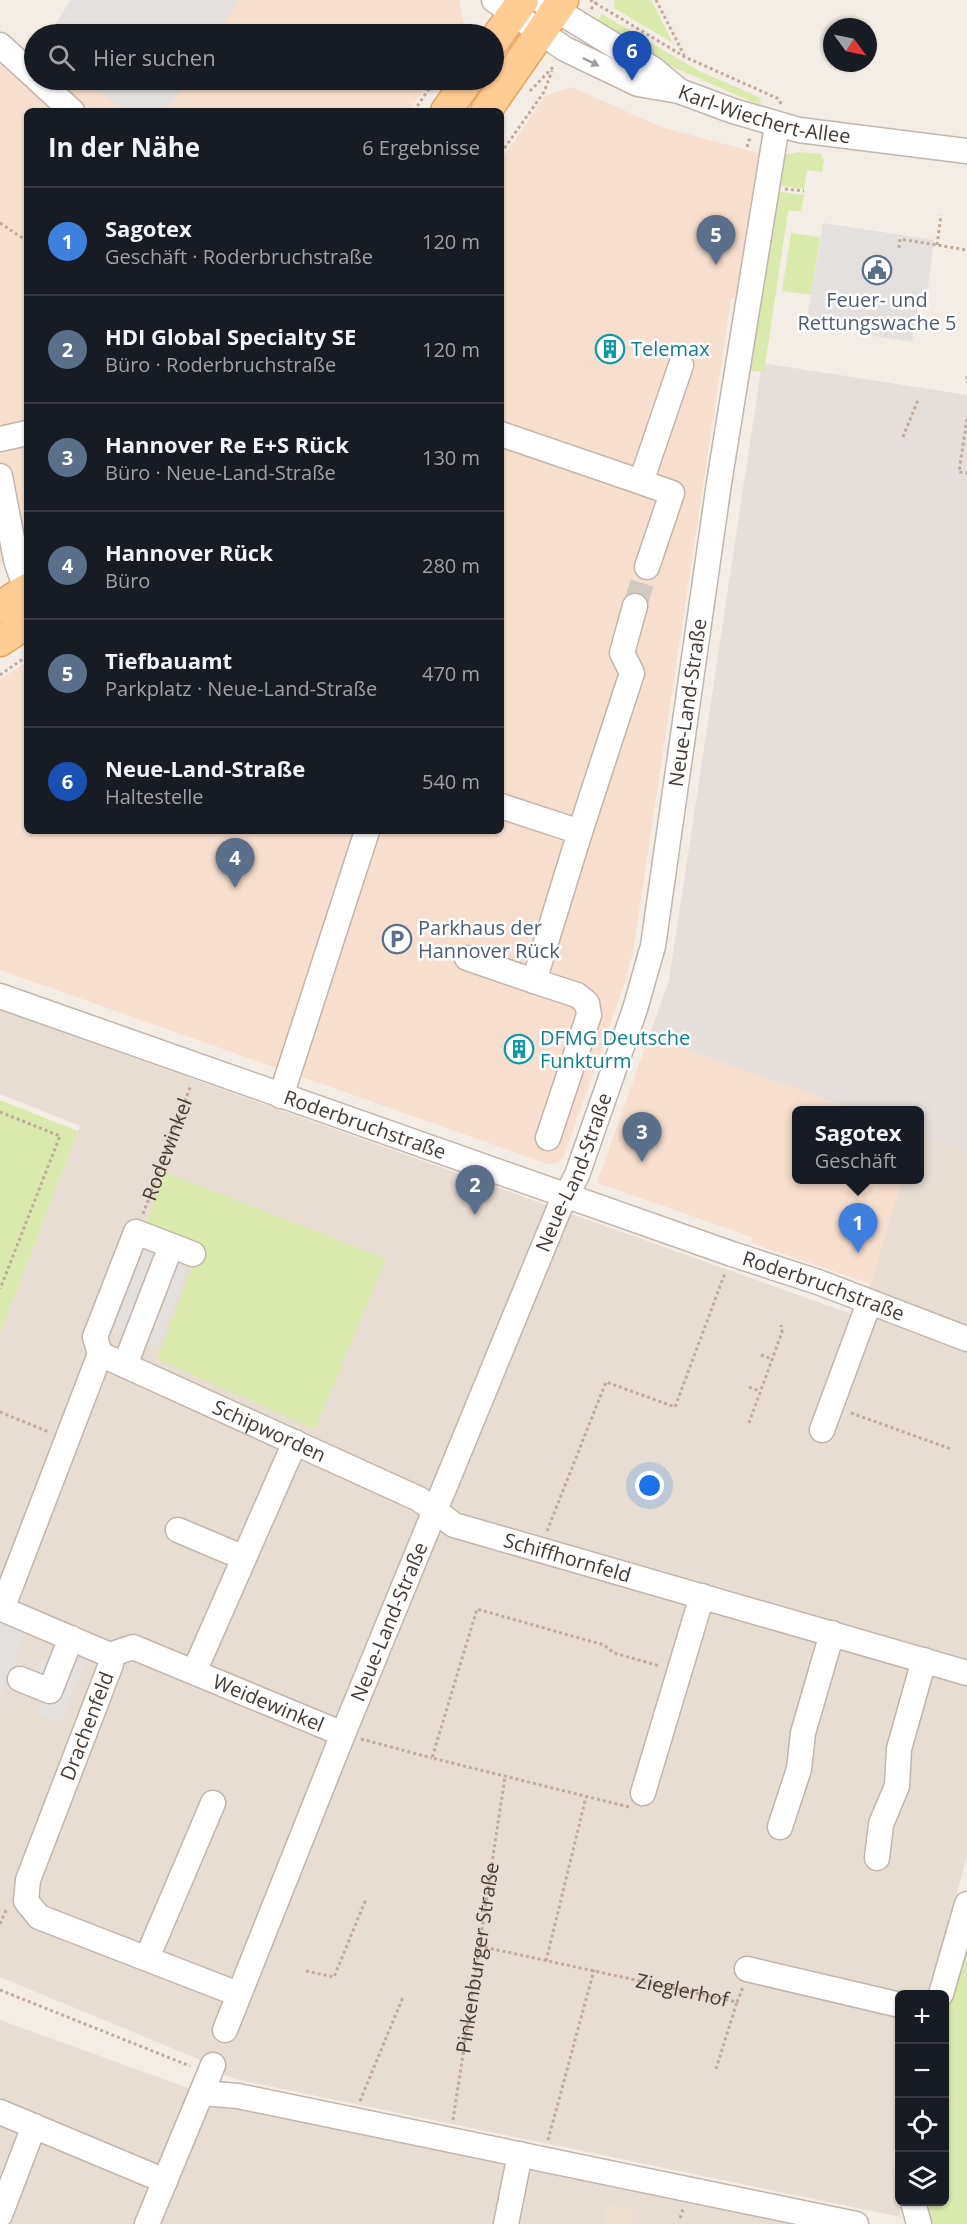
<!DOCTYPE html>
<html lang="de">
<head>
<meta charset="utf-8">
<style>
	:root { --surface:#171b24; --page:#242831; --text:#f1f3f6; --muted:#9ea1a6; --line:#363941; --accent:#ff1119 }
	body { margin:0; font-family:"Open Sans",sans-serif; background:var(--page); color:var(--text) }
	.controls { position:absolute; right:18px; bottom:18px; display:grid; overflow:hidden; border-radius:9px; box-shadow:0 2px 4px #0004 }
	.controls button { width:54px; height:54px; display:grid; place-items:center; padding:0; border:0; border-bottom:2px solid var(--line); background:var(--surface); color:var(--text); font:30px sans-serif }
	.compass { position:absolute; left:823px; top:18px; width:54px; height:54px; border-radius:50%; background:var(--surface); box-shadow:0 2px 4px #0004; rotate:123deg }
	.you { position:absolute; left:650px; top:1486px; width:21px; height:21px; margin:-15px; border:4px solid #fff; border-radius:50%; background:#1a73e8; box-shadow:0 0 0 9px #1a73e833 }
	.badge { display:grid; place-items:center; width:39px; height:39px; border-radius:50%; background:var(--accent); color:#fff; font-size:20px; font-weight:700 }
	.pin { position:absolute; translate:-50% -50px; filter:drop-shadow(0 2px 3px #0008) }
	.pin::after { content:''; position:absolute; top:32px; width:21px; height:18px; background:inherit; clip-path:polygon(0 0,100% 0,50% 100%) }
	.popup { position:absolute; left:792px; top:1106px; width:132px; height:78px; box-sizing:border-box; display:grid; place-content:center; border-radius:9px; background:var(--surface); filter:drop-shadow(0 2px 4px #0005); font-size:20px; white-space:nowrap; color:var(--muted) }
	.popup b { font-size:22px; color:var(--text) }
	.popup::after { content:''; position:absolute; left:50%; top:100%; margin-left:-12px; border:12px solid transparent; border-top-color:var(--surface) }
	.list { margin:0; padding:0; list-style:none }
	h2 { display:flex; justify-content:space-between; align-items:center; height:78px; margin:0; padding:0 24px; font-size:26px }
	h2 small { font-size:20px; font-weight:400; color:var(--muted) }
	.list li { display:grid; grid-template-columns:39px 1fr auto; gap:18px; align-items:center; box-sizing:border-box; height:108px; padding:0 24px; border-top:2px solid var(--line) }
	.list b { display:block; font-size:22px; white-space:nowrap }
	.list p { margin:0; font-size:20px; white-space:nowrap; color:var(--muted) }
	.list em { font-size:20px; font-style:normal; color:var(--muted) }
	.icon { flex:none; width:33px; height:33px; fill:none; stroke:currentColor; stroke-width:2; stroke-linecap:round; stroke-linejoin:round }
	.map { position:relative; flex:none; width:967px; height:2224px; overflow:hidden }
	.search { position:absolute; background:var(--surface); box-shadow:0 2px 4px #0004; left:24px; top:24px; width:480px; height:66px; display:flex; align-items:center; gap:15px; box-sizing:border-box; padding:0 21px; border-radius:33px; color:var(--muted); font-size:22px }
	.panel { position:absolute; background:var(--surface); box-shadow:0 2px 4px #0004; left:24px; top:108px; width:480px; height:726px; border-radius:9px }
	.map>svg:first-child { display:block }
	.residential { fill:#e8ddd3 }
	.commercial { fill:#f7dfcf }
	.industrial { fill:#e5deda }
	.education { fill:#eddfcf }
	.green { fill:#d9eaac }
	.parking { fill:#e4e0de }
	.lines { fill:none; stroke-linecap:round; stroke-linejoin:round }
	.minor-tunnel { stroke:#d0cac2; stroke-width:24; stroke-dasharray:24 12; stroke-linecap:butt }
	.minor-casing { stroke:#c2b5ab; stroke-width:27 }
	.major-casing { stroke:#e8a55e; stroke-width:33 }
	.path { stroke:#c2ab98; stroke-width:3; stroke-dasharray:3 3; stroke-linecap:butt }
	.minor { stroke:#fff; stroke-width:24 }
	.major { stroke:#ffcc93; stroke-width:30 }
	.oneway { fill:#a29e9a }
	.labels { text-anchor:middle; stroke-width:5; stroke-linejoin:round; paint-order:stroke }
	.street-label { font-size:20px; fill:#463c35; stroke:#fff }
	.service-label { font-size:20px; fill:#4e5e75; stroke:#fff }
	.culture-label { font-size:20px; fill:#0d838f; stroke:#fff; text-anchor:start }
</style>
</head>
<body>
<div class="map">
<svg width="967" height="2224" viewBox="0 0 967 2224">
	<rect width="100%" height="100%" fill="#f3ede5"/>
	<g class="residential">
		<polygon points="0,1010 860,1317 902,1180 920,1180 920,1134 967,1151 967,1856 929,1994 900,1994 900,2110 893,2158 901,2217 240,2080 224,2075 198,2059 0,1977 0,1334 80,1126 0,1094"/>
		<polygon points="0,2020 202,2093 856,2224 0,2224"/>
	</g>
	<g class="commercial">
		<polygon points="71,0 459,0 465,30 462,34 49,34"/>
		<polygon points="0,34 32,62 34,57 34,80 431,80 409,111 27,111 27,545 0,565"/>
		<polygon points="571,87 664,128 759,153 737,296 731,299 633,952 623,988 564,1156 557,1163 548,1164 0,970 0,679 27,662 27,831 501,831 501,160 545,96"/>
		<polygon points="649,1036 855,1110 796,1110 796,1180 902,1180 871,1284 751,1243 752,1237 597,1183"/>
	</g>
	<polygon class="industrial" points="762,363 967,395 967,1151 920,1134 920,1110 855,1110 649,1036 669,981"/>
	<polygon class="education" points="606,2204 634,2210 631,2224 602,2224"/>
	<g class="green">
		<polygon points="615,0 651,0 673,43 614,8"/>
		<polygon points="602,14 699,71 761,98 759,105 673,67 597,22"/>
		<polygon points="800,152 821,154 824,160 822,172 807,170 804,189 776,185 781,155"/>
		<polygon points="775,191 804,195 801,211 788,211 764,372 748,370"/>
		<polygon points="791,233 820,237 811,295 782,291"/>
		<polygon points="0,1100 78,1131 0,1334"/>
		<polygon points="165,1172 386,1259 315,1429 157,1359 201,1244 146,1222"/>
		<polygon points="967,1904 967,2224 919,2224 913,2202 944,2202 944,1994"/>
	</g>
	<g class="parking">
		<polygon points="71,0 239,0 217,34 49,34"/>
		<polygon points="80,80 188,80 167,111 127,111"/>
		<polygon points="823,223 934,240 926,301 919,300 912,342 806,325"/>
		<polygon points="145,1249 188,1266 157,1348 113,1332"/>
		<polygon points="0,1616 28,1627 0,1699"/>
		<polygon points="63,1643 88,1654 61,1723 36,1713 43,1695 28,1689 40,1658 54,1663"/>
	</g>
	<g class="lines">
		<polyline class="minor-tunnel" points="635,606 647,567"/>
		<g class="minor-casing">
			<g id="minor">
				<path id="s4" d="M 494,0 L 565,49 L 638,84 L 679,91 L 733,111 L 799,130 L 967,151"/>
				<polyline points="540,0 653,69 678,90"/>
				<polyline points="0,45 34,76"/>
				<polyline points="38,80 72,111"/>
				<polyline points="501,434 641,482 681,365"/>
				<polyline points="0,439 27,433"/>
				<polyline points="0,476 16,560 26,590"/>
				<polyline points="641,482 672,493 647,567"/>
				<polyline points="501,806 580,832 534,981 577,995 587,1003 589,1015 548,1138"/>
				<polyline points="580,832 632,673 622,653 635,606"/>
				<polyline points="467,958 534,981"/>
				<path id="s5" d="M 0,996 L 732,1254 L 818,1282 L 967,1339"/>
				<polyline points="281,1096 367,831"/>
				<path id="s6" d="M 100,1354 L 419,1499 L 454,1525 L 967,1673"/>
				<polyline points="100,1354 2,1609 110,1655 111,1664 28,1880 26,1901 39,1917 238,1994"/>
				<polyline points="100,1354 95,1337 136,1232 193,1254"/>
				<polyline points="125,1365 171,1246"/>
				<polyline points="822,1430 869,1303"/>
				<polyline points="178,1530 244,1558"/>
				<path id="s7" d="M 110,1655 L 133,1647 L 343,1734"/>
				<polyline points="194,1672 295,1442"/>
				<polyline points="20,1679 50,1691 71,1638"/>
				<polyline points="643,1793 702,1596"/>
				<polyline points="780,1827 799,1769 803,1733 832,1633"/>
				<polyline points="877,1858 881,1824 897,1786 899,1749 924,1660"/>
				<polyline points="147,1958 213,1803"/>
				<polyline points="747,1969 900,2005"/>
				<polyline points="941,1994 967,1904"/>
				<path id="s8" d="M 225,2030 L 343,1734 L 559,1209 L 577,1175 L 635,1009 L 653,946 L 719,483 L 777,125"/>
				<polyline points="202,2093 238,2096 856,2224"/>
				<polyline points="0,2112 165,2181"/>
				<polyline points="913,2202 919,2224"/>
				<polyline points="0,2215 34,2126"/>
				<polyline points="147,2224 213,2065"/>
				<polyline points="506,2224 520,2154"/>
			</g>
		</g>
		<g class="major-casing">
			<g id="major">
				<polyline points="494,41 523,0"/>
				<polyline points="446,111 468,80"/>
				<polyline points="486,111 563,0"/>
				<polyline points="0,607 27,589"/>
				<polyline points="0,641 27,623"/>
			</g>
		</g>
		<g class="path">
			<polyline points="590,0 685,57 779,99 781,104"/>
			<polyline points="656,0 684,55"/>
			<polyline points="591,9 598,0"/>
			<polyline points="466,34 476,25"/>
			<polyline points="530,91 555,65"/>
			<polyline points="414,111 435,80"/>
			<polyline points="747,147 750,137"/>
			<polyline points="501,153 544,92 552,71"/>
			<polyline points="785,189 804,191"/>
			<polyline points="0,223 27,241"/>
			<polyline points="937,245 941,215"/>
			<polyline points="899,248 900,239 967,250"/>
			<polyline points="967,376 967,383"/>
			<polyline points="967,419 959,472 967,473"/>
			<polyline points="903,437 918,400"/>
			<polyline points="0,675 27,656"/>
			<polyline points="0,1112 60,1136 0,1289"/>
			<path id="s1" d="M 143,1214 L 191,1085"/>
			<polyline points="761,1355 772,1359"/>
			<polyline points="749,1387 760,1391"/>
			<polyline points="0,1412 49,1432"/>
			<polyline points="851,1413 951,1449"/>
			<polyline points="749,1423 782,1332 781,1325"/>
			<polyline points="547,1531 606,1382 675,1407 725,1273"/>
			<polyline points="361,1739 432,1758"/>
			<polyline points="629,1807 432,1758 477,1609 604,1645 614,1653 660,1666"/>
			<polyline points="0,1924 7,1908"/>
			<path id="s2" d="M 479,1946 L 737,2002 L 743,1987"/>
			<polyline points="546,1961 586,1797"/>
			<polyline points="306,1971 334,1977 366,1899"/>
			<polyline points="0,1990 190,2066"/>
			<polyline points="716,2069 737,2002"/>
			<polyline points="360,2101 403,1997"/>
			<path id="s3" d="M 453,2120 L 505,1777"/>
			<polyline points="548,2140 594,1970"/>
			<polyline points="680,2218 683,2209"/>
		</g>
		<use href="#minor" class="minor"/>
		<use href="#major" class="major"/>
	</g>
	<defs><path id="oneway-solid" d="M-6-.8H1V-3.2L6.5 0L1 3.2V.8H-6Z" transform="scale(1.5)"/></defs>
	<use class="oneway" href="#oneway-solid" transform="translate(591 62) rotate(26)"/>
	<defs>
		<g id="civic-ring" transform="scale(1.5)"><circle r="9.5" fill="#fff" stroke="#5c6f8a" stroke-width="1.5"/><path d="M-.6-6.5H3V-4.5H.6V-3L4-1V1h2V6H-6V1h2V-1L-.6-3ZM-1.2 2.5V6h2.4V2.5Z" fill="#5c6f8a"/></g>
		<g id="building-ring" transform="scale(1.5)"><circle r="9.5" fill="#fff" stroke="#0f9aa8" stroke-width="1.5"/><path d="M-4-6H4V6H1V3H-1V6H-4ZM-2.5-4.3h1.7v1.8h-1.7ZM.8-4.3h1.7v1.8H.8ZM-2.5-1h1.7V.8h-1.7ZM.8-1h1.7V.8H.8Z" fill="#0f9aa8"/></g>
		<g id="parking-ring" transform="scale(1.5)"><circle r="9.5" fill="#fff" stroke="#5c6f8a" stroke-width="1.5"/><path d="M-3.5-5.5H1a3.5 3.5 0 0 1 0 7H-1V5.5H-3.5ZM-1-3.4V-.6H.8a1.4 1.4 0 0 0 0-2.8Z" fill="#5c6f8a"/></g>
	</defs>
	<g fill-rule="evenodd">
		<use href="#civic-ring" x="877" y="270"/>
		<use href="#building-ring" x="610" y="349"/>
		<use href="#parking-ring" x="397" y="939"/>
		<use href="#building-ring" x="519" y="1049"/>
	</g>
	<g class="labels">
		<g class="street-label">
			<text dy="7" stroke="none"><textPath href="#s4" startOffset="298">Karl-Wiechert-Allee</textPath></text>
			<text dy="7" stroke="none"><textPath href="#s8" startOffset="1412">Neue-Land-Straße</textPath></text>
			<text dy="7" stroke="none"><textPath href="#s5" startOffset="387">Roderbruchstraße</textPath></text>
			<text dy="7" stroke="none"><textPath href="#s1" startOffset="69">Rodewinkel</textPath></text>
			<text dy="7" stroke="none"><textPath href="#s8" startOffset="926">Neue-Land-Straße</textPath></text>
			<text dy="7" stroke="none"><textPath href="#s5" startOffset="873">Roderbruchstraße</textPath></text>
			<text dy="7" stroke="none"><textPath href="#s6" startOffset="186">Schipworden</textPath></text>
			<text dy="7" stroke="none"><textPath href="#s6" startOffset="512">Schiffhornfeld</textPath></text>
			<text dy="7" stroke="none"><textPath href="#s8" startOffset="440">Neue-Land-Straße</textPath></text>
			<text dy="7" stroke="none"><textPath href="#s7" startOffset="171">Weidewinkel</textPath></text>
			<text transform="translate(87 1726) rotate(-69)" y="7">Drachenfeld</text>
			<text dy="7" stroke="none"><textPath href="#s3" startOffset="164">Pinkenburger Straße</textPath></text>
			<text dy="7" stroke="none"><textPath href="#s2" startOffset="208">Zieglerhof</textPath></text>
		</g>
		<g class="service-label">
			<text x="877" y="307">Feuer- und<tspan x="877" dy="23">Rettungswache 5</tspan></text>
			<text x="418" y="935" text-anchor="start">Parkhaus der<tspan x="418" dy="23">Hannover Rück</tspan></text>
		</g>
		<g class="culture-label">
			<text x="631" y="356">Telemax</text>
			<text x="540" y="1045">DFMG Deutsche<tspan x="540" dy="23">Funkturm</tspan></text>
		</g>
	</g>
</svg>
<div class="controls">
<button>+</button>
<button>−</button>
<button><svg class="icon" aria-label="locate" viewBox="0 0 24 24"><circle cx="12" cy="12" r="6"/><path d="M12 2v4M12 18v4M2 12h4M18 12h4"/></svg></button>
<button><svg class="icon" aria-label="layers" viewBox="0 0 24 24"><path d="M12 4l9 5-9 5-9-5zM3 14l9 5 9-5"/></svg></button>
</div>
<svg class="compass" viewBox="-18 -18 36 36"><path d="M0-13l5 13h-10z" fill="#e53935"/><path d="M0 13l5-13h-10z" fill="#9ea1a6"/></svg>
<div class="you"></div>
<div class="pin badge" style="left:858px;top:1253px;background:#3f7fe0">1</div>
<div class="popup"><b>Sagotex</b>Geschäft</div>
<div class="pin badge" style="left:475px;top:1215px;background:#5c6f8a">2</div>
<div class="pin badge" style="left:642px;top:1162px;background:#5c6f8a">3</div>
<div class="pin badge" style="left:235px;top:888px;background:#5c6f8a">4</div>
<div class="pin badge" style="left:716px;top:265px;background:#5c6f8a">5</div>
<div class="pin badge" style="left:632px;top:81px;background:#1a4fb4">6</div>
<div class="search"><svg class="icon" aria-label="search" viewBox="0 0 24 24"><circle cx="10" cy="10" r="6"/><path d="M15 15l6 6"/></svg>Hier suchen</div>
<section class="panel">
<h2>In der Nähe<small>6 Ergebnisse</small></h2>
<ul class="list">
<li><span class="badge" style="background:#3f7fe0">1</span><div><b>Sagotex</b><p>Geschäft · Roderbruchstraße</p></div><em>120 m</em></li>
<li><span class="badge" style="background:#5c6f8a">2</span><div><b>HDI Global Specialty SE</b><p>Büro · Roderbruchstraße</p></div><em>120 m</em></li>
<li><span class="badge" style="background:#5c6f8a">3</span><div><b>Hannover Re E+S Rück</b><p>Büro · Neue-Land-Straße</p></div><em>130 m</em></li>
<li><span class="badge" style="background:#5c6f8a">4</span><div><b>Hannover Rück</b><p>Büro</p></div><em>280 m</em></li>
<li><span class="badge" style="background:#5c6f8a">5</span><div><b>Tiefbauamt</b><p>Parkplatz · Neue-Land-Straße</p></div><em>470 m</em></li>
<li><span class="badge" style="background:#1a4fb4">6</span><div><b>Neue-Land-Straße</b><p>Haltestelle</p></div><em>540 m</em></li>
</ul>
</section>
</div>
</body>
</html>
